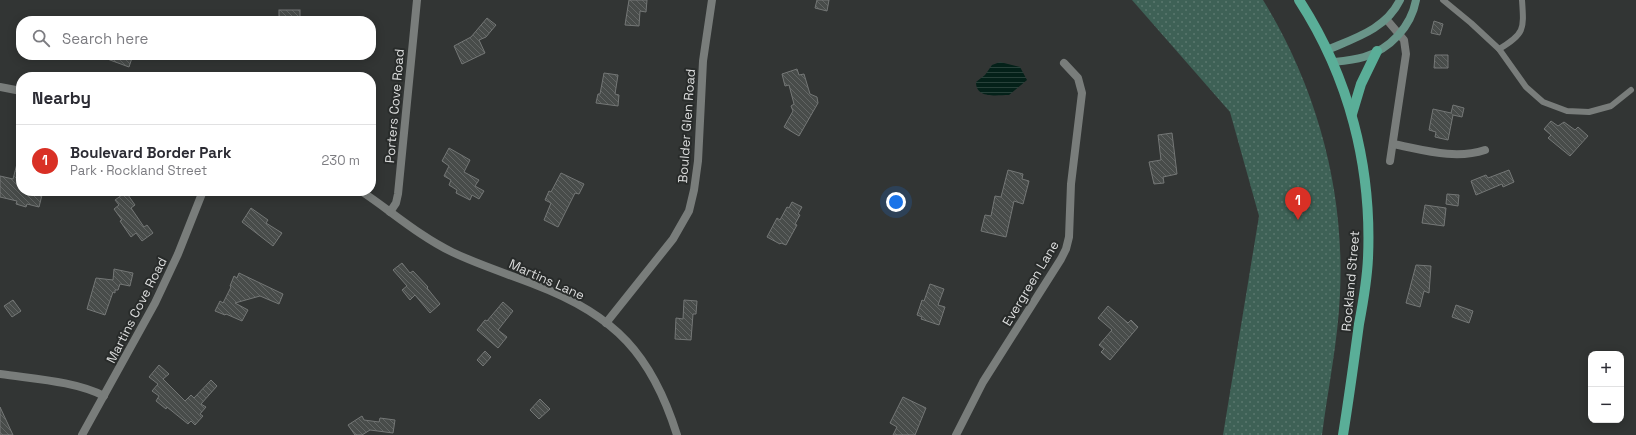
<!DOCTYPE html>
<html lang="en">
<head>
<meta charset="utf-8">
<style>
	:root { --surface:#fff; --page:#f2f2f3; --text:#2b2b33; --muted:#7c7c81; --line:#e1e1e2; --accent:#d93025 }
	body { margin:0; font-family:"Space Grotesk",sans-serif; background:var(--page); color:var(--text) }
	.controls { position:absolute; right:12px; bottom:12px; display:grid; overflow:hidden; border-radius:8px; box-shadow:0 2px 10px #0003 }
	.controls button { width:36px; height:36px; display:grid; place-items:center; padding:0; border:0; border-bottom:1px solid var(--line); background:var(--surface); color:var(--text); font:20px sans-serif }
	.you { position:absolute; left:896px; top:202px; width:14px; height:14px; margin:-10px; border:3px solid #fff; border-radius:50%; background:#1a73e8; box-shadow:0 0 0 6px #1a73e833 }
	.badge { display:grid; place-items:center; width:26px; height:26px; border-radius:50%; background:var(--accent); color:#fff; font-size:13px; font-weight:700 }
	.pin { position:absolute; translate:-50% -33px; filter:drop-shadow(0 1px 2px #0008) }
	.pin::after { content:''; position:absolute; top:21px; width:14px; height:12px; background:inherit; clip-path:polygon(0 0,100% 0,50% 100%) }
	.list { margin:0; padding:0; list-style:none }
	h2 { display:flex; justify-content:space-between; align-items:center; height:52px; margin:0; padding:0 16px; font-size:17px }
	h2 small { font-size:13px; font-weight:400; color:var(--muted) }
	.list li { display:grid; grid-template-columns:26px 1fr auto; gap:12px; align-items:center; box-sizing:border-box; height:72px; padding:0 16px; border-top:1px solid var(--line) }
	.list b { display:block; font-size:15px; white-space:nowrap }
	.list p { margin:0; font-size:13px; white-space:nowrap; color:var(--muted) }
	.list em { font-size:13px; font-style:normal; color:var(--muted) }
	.icon { flex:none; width:22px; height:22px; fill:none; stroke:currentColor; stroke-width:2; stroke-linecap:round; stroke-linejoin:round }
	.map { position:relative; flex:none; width:1636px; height:435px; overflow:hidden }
	.search { position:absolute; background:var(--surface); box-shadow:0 2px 10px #0003; left:16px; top:16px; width:360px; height:44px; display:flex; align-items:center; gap:10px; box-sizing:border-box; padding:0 14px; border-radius:16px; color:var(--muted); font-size:15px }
	.panel { position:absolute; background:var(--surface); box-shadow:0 2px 10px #0003; left:16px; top:72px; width:360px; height:124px; border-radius:16px }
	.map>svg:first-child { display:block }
	.park { fill:url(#park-dots) }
	.water { fill:url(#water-rules) }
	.building { fill:url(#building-back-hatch); stroke:#747776 }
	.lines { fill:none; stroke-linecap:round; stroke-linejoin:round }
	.lane { stroke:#797d7b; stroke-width:6 }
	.street { stroke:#797d7b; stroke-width:8 }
	.secondary { stroke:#699589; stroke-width:8 }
	.primary { stroke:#5aae98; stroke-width:10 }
	.labels { text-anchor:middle; stroke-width:4; stroke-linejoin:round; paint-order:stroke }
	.street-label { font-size:13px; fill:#dddede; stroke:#282b2a }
</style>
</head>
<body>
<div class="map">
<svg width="1636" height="435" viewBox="0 0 1636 435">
	<defs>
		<pattern id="park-dots" width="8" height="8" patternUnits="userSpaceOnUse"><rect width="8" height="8" fill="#3e6156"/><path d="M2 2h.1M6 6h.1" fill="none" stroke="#59776e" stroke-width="1.8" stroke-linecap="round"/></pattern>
		<pattern id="water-rules" width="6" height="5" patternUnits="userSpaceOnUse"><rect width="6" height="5" fill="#042119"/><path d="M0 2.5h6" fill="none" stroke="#28413a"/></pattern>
		<pattern id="building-back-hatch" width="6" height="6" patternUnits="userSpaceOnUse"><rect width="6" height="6" fill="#484c4a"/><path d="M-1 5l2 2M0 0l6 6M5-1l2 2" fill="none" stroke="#626564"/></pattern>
	</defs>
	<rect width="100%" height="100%" fill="#323534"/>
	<path class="park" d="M 1132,0 L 1263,0 C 1317,88 1345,190 1340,294 C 1338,341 1328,388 1322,435 L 1223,435 L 1259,216 L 1230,112 Z"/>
	<path class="water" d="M 1000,62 L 1020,67 L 1027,80 L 1009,95 C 996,95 976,99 976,82 L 985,75 L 992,65 Z"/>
	<g class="building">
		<polygon points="629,0 647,0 646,12 640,11 639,26 625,25"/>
		<polygon points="817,0 829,0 827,11 815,8"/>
		<rect x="279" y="10" width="21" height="11"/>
		<polygon points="487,18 496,25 486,37 479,40 485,53 462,64 454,46 471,37"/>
		<polygon points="1434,21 1443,24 1440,35 1431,33"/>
		<polygon points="99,55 133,55 129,67 99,56"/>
		<polygon points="1435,55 1448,55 1448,68 1434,68"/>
		<polygon points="797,69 799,75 804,74 810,94 817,97 818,103 799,136 784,127 793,111 791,106 794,104 789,85 785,86 782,74"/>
		<polygon points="604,73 618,75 615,94 619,95 618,106 596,103 598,94 600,94"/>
		<polygon points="1453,105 1464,108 1462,117 1453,115 1448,140 1435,137 1436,132 1429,130 1433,109 1451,113"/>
		<polygon points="1551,121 1558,126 1564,122 1575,130 1578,127 1588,136 1570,156 1548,138 1551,135 1544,129"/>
		<polygon points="1172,133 1177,174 1163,177 1164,183 1154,184 1149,162 1161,160 1158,135"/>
		<polygon points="449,148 470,160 464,172 479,180 475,186 484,191 479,199 472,195 470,200 456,193 457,190 449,185 451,180 444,176 449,166 442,161"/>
		<polygon points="18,160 21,160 21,191 43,191 39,207 27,204 26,207 16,204 17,201 0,197 0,176 13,179"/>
		<polygon points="1008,170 1023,174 1022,179 1029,181 1023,204 1014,201 1006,237 981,231 985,215 991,216 995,196 1001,197"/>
		<polygon points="1509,170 1514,182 1503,187 1502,184 1476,195 1471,181 1486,175 1488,178"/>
		<polygon points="561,173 584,184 579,194 575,193 558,227 544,220 551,203 545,200 549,191 551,192"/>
		<polygon points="126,192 135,205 131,208 144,227 147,225 153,233 142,241 136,233 131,237 120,221 122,220 114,209 119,205 115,200"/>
		<polygon points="1447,194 1459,195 1458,206 1446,204"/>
		<polygon points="792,202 802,207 798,214 800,215 795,224 797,225 786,245 781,243 780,244 767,237 777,218 780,220 787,207 789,208"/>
		<polygon points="1425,205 1446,208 1444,226 1422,223"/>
		<polygon points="251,208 268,220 266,223 282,233 273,246 242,222"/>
		<polygon points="402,263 410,273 413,271 428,287 427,288 440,304 430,313 415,295 410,300 402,290 407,286 393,270"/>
		<polygon points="1416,265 1431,266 1429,293 1424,291 1420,307 1406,303"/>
		<polygon points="114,269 133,273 130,286 120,284 118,290 115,290 115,293 113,292 105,315 87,309 96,278 113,280"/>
		<polygon points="239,273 283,294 279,304 260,296 235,303 248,310 242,321 226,314 225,315 215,311 220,301 223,303 231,287 230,286 234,276 237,278"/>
		<polygon points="930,284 944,289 938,305 945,307 939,325 921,319 922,317 917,315 922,300 924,301"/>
		<polygon points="13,300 21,311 12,317 4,306"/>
		<polygon points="684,300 697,301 696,314 693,314 691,340 675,339 676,318 683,319"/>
		<polygon points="503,302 513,311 498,330 507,337 498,348 477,330 485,320 487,321"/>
		<polygon points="1456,305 1473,311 1469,323 1452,317"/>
		<polygon points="1108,306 1128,323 1131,320 1138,327 1110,360 1101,352 1104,349 1099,345 1112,330 1098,318"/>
		<polygon points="485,351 491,357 483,366 477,360"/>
		<polygon points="159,365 169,374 163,379 185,401 191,395 194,398 211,380 217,386 201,404 206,407 200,414 203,416 195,425 191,421 188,424 167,407 166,409 156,401 159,396 152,391 158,384 149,377"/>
		<polygon points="903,397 926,408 915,435 893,435 897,427 890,423"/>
		<polygon points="540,399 550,409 539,419 530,410"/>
		<polygon points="0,407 13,435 0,435"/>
		<polygon points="362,416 364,420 379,422 380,418 395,420 393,433 370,430 362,435 355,435 348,425"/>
	</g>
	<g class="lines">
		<g class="lane">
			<polyline points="1443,0 1471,23 1499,49 1526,87 1543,102 1567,111 1589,112 1611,106 1631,90"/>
			<path d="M 1499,49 C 1525,34 1524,29 1522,0"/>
		</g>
		<g class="street">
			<polyline points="1387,20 1404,40 1406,54 1390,161"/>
			<polyline points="0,87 21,91"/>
			<path d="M 1393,144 C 1424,150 1455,160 1485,150"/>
			<path d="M 361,191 C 391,211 419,236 452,252 C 479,265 508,274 536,285 C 615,315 652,355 677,435"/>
			<polyline points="390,212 396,203 398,194 417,0"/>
			<polyline points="606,323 673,239 689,211 694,190 698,161 703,61 712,0"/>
			<path d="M 0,374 C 33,379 75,381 104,396"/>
			<polyline points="82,435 155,303 178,254 203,191"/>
			<polyline points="956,435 983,382 1061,259 1066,249 1069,237 1071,184 1082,93 1078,78 1064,63"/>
		</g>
		<g class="secondary">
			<path d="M 1327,50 C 1355,38 1386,29 1400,0"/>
			<path d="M 1333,62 C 1343,61 1354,60 1364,57 C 1390,49 1411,27 1416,0"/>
		</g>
		<g class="primary">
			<path d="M 1299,0 C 1349,77 1372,166 1368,258 C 1367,280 1363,303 1359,324 C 1354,361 1349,398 1343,435"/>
			<polyline points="1352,114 1361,84 1377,51"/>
		</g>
	</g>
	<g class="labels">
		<g class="street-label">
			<text transform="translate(394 106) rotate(-85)" y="5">Porters Cove Road</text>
			<text transform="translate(686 126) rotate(-86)" y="5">Boulder Glen Road</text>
			<text transform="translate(547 279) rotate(24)" y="5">Martins Lane</text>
			<text transform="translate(1350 281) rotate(-85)" y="5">Rockland Street</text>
			<text transform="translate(1030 283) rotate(-59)" y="5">Evergreen Lane</text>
			<text transform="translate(136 310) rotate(-63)" y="5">Martins Cove Road</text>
		</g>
	</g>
</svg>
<div class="controls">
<button>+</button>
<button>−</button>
</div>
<div class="you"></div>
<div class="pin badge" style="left:1298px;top:220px">1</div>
<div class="search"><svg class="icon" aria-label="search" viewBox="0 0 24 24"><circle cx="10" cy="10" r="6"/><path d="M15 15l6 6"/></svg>Search here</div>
<section class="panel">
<h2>Nearby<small></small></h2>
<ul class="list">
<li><span class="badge">1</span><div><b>Boulevard Border Park</b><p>Park · Rockland Street</p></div><em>230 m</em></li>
</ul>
</section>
</div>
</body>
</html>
